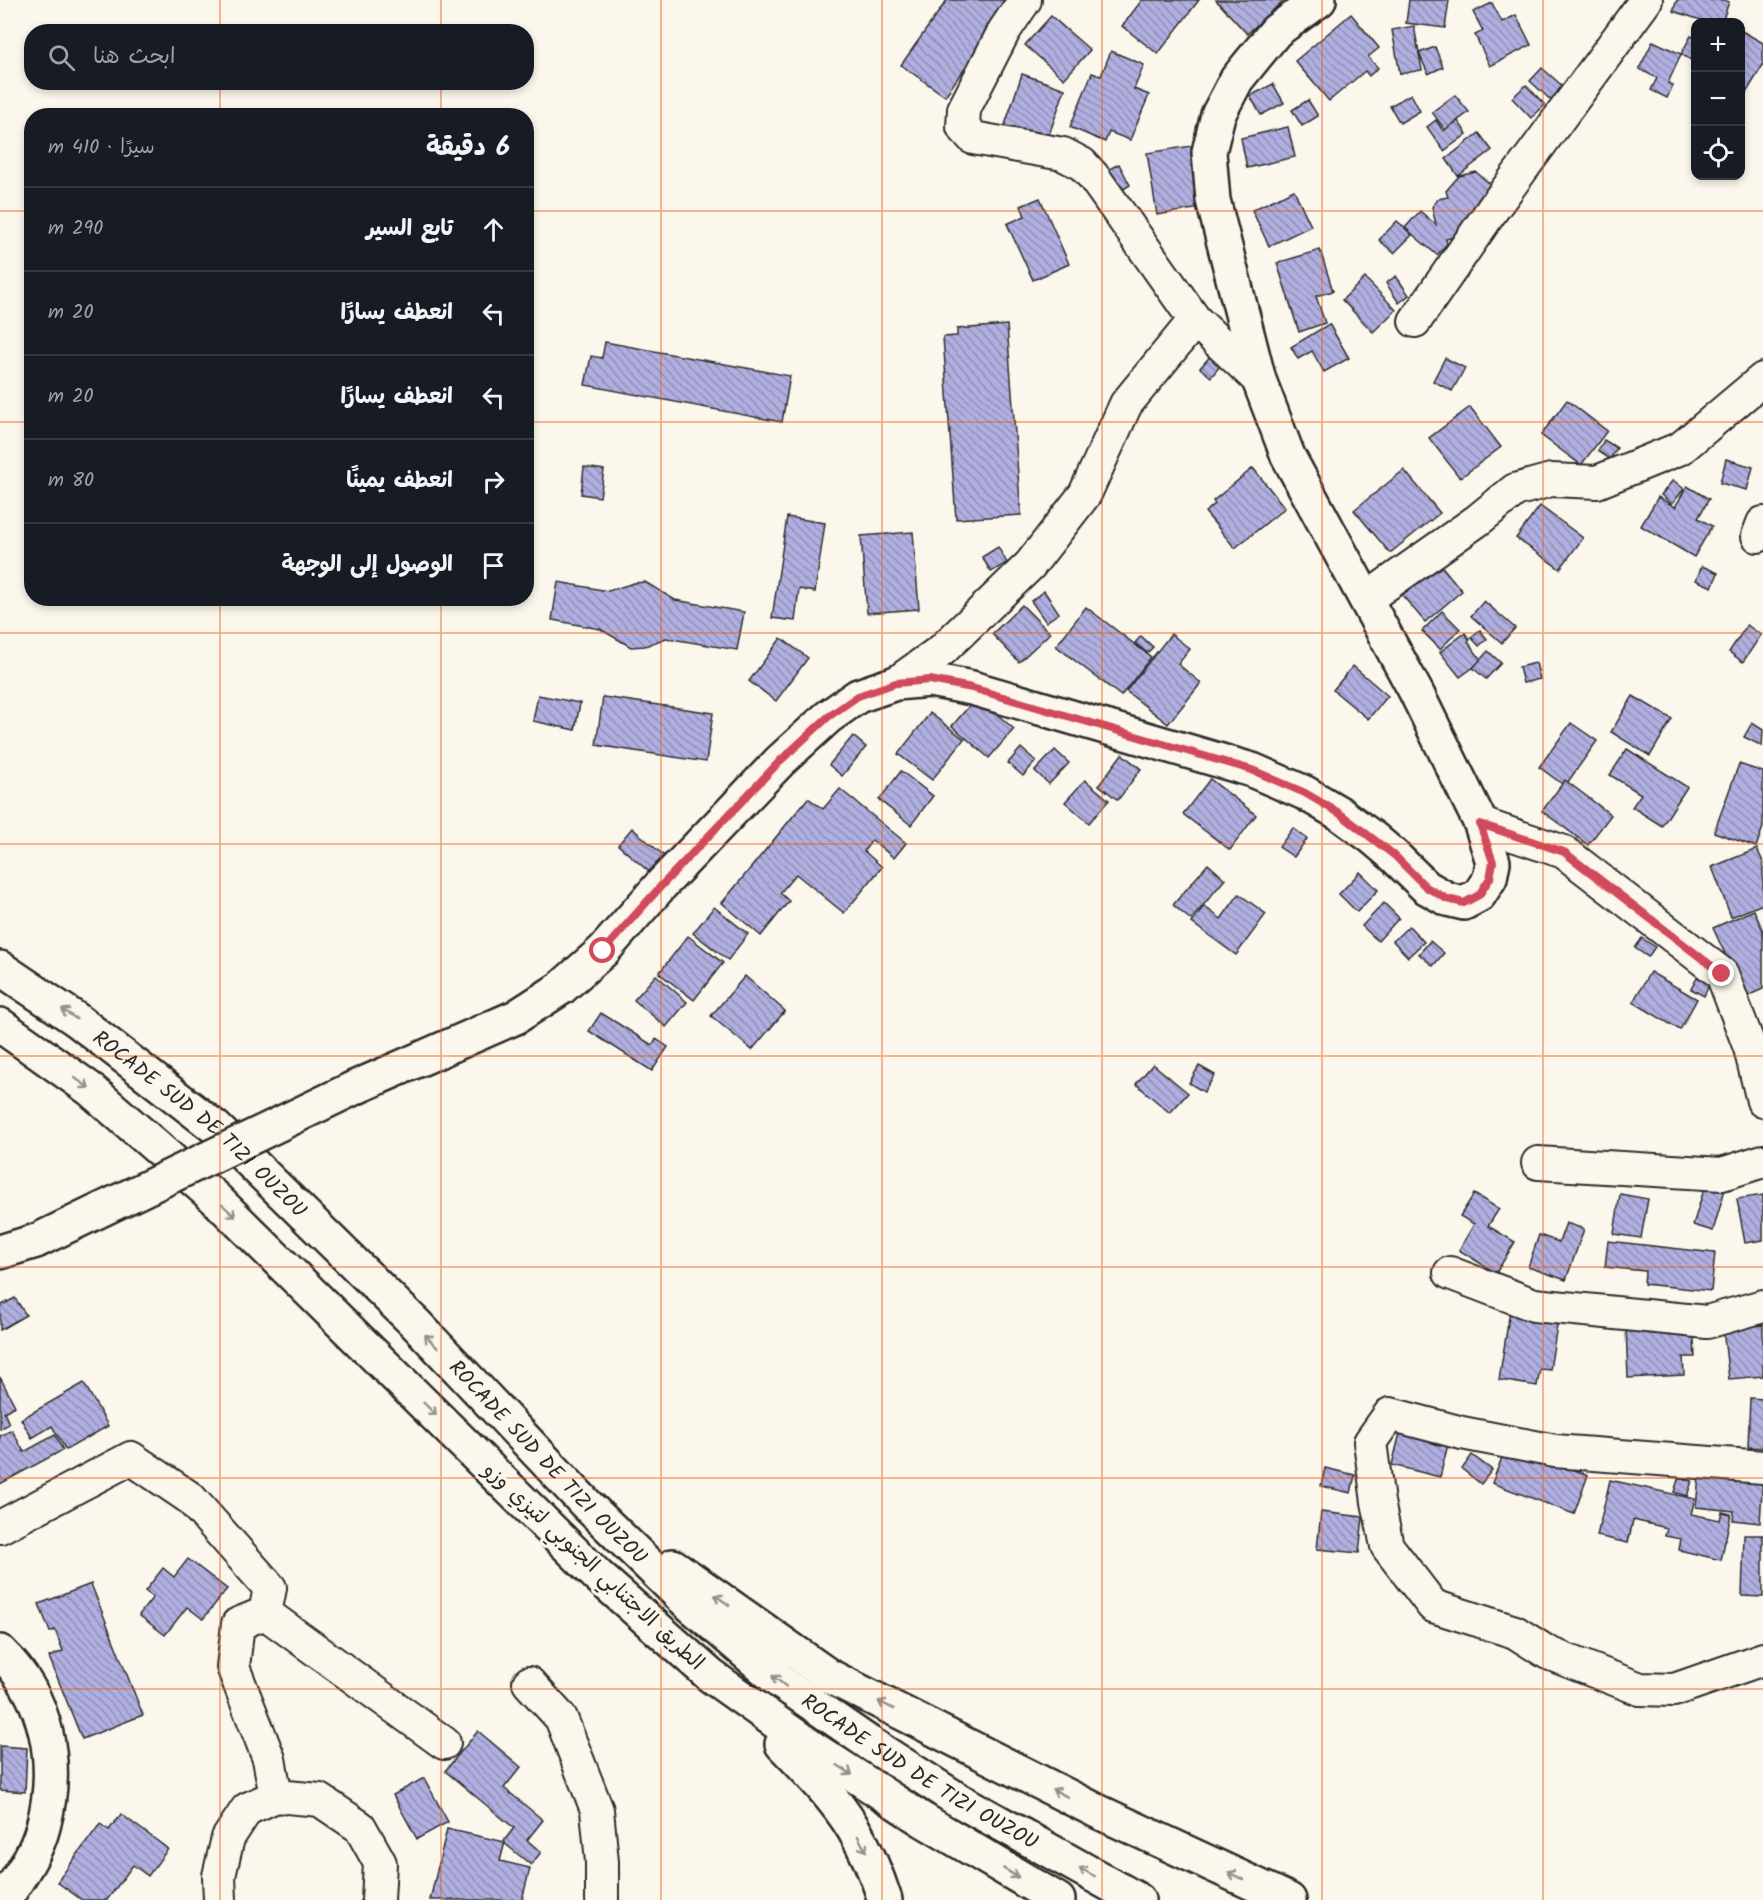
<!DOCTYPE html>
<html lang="ar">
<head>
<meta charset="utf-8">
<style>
	:root { --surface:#171b24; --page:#20242c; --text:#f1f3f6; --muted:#9ea1a6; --line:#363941 }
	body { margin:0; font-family:Kalam,"Playpen Sans Arabic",sans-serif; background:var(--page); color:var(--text); direction:rtl }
	.controls { position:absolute; right:18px; top:18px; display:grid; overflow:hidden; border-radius:12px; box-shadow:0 3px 9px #0003 }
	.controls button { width:54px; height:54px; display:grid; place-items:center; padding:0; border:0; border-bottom:2px solid var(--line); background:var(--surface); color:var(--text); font:30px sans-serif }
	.stop { position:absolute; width:18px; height:18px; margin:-14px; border:4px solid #d1495b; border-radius:50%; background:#fff }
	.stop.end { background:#d1495b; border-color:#fff; box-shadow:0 2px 6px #0008 }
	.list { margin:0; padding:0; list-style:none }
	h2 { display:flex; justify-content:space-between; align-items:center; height:78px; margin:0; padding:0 24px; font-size:26px }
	h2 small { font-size:20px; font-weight:400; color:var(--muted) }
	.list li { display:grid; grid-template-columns:39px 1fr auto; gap:18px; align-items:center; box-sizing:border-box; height:84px; padding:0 24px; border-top:2px solid var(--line) }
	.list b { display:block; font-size:22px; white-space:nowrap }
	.list em { font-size:20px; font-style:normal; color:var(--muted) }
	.icon { flex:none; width:33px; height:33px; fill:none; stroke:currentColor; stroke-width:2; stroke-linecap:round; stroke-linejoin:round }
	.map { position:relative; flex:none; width:1763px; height:1900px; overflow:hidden; direction:ltr }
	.search { position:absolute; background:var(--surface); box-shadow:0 3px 9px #0003; left:24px; top:24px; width:510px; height:66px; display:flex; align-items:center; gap:15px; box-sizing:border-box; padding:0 21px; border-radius:24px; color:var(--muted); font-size:22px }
	.panel { position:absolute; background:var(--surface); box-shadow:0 3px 9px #0003; left:24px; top:108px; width:510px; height:498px; border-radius:24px; direction:rtl }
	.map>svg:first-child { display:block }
	.building { fill:url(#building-back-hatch); stroke:#2b2b2b; stroke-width:1.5 }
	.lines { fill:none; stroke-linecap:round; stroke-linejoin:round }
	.minor-casing { stroke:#2b2b2b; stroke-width:36 }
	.major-casing { stroke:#2b2b2b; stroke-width:38 }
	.highway-casing { stroke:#2b2b2b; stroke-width:38 }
	.minor { stroke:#fbf7ec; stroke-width:32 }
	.major { stroke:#fbf7ec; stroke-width:33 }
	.highway { stroke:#fbf7ec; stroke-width:33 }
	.major-bridge-casing { stroke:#2b2b2b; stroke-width:38; stroke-linecap:butt }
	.major-bridge { stroke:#fbf7ec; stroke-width:33 }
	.oneway { stroke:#93918c }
	.route { stroke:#d1495b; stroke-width:8 }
	.grid { fill:none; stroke:#e8590c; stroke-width:1.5; stroke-opacity:0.55 }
	.labels { text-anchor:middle; stroke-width:6; stroke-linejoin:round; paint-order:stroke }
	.street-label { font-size:21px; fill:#2b2b2b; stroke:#fbf7ec }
</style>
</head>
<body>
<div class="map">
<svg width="1763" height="1900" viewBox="0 0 1763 1900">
	<defs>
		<pattern id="building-back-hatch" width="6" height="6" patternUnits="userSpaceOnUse" patternTransform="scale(1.5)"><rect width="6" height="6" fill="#b1afe0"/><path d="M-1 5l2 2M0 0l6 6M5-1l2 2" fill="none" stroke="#908fb6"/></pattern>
	</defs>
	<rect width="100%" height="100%" fill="#fbf7ec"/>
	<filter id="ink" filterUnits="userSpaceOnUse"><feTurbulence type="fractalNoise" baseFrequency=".0167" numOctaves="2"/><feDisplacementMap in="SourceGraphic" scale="12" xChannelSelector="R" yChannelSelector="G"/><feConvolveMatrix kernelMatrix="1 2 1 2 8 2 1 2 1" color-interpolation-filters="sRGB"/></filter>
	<g filter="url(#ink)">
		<g class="building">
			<polygon points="947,0 1013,0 945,96 901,65"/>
			<polygon points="1142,0 1199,0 1158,54 1122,26"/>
			<polygon points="1216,0 1284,0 1247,34"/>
			<polygon points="1409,0 1449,0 1445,28 1406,23"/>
			<polygon points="1677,0 1724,0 1729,2 1722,22 1707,22 1673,11"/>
			<polygon points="1492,3 1502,22 1516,15 1531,45 1490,66 1475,35 1483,31 1473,12"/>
			<polygon points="1351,14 1379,48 1368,57 1378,68 1369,76 1365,71 1329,101 1295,61"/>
			<polygon points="1051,16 1090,50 1064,79 1025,45"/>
			<polygon points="1414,26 1422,70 1400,74 1392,30"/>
			<polygon points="1740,30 1763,43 1763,65 1746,93 1740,90"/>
			<polygon points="1691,36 1696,38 1696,63 1681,54"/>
			<polygon points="1653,41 1681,54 1668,83 1673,85 1667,98 1651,90 1657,78 1639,69"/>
			<polygon points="1435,47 1443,67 1428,74 1419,53"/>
			<polygon points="1111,51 1144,65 1134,89 1149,95 1130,140 1109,132 1105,142 1070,127 1092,73 1101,76"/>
			<polygon points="1542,68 1567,90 1555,104 1530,81"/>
			<polygon points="1022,74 1065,89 1044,149 1002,134"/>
			<polygon points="1273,84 1284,103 1261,115 1250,96"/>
			<polygon points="1526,85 1545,105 1531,118 1512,98"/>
			<polygon points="1411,94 1420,111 1400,123 1390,106"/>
			<polygon points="1455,95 1469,112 1445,130 1432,112"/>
			<polygon points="1308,100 1318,116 1302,126 1292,110"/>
			<polygon points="1436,120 1443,131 1458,121 1467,134 1444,151 1427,127"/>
			<polygon points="1288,127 1295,157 1247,168 1241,138"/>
			<polygon points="1479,133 1492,150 1458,176 1446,159"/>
			<polygon points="1197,145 1208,207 1157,215 1147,153"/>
			<polygon points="1119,164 1130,185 1117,193 1105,171"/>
			<polygon points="1476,172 1496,189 1454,237 1446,239 1447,244 1437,255 1405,228 1420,211 1436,225 1432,207 1438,199 1448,197 1446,191 1459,176"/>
			<polygon points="1294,190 1311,226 1269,246 1252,210"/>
			<polygon points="1040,198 1069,264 1033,280 1007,224 1025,216 1021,206"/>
			<polygon points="1397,221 1412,235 1394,253 1379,240"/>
			<polygon points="1320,250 1333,291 1316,296 1325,323 1299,332 1277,263"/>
			<polygon points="1396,276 1409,295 1399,303 1386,283"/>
			<polygon points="1365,278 1396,310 1373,332 1342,300"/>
			<polygon points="1329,324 1349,358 1324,372 1312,351 1298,359 1291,347"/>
			<polygon points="1007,325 1021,515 956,519 943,337 957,336 957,329"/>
			<polygon points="605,342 790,376 782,422 585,385 591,356 602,358"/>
			<polygon points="1214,352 1224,361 1211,377 1200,368"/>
			<polygon points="1445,358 1465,368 1452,391 1433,381"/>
			<polygon points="1567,400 1607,431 1581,465 1541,435"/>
			<polygon points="1470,407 1501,447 1460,478 1429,438"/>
			<polygon points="1604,440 1617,448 1610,459 1598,451"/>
			<polygon points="1726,459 1753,467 1747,490 1720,483"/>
			<polygon points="584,467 604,470 600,497 581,494"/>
			<polygon points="1253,468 1285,508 1235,548 1205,512 1215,504 1213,501"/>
			<polygon points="1404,470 1440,513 1390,553 1354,510"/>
			<polygon points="1673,480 1684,489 1672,504 1661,495"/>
			<polygon points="1687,486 1709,499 1698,518 1712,526 1694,557 1641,526 1658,497 1675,507"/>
			<polygon points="1540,506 1583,538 1560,569 1516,538"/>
			<polygon points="787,517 825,523 815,592 799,589 795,621 772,618"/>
			<polygon points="913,532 919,609 867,613 861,536"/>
			<polygon points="998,547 1007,563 991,572 982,557"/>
			<polygon points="1439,563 1462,591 1425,622 1402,595"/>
			<polygon points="1702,566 1718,573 1712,587 1696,580"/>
			<polygon points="558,582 608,591 634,583 645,582 675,600 744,612 737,650 666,638 645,646 631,647 600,629 552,620"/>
			<polygon points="1044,591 1059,613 1046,622 1031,601"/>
			<polygon points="1484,601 1515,628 1502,643 1471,616"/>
			<polygon points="1022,605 1050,633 1019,662 992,634"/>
			<polygon points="1086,607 1151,657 1121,696 1056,646"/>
			<polygon points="1442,611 1460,629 1440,649 1422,631"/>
			<polygon points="1747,625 1761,635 1743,662 1729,652"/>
			<polygon points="1480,630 1487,639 1479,646 1471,637"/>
			<polygon points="1465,633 1470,640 1468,642 1482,661 1460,677 1440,652"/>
			<polygon points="1171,634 1190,649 1178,664 1201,683 1168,724 1126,691"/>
			<polygon points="1141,636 1153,647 1147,653 1135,643"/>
			<polygon points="781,638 808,658 776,701 749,681"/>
			<polygon points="1488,651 1501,663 1486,679 1473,668"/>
			<polygon points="1536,663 1540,679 1523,683 1519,667"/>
			<polygon points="1353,666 1388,696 1368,719 1333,690"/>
			<polygon points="538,695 580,703 575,730 533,721"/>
			<polygon points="1633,696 1672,719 1650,756 1611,732"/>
			<polygon points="603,697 713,713 706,762 596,745"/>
			<polygon points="977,697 1014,729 989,758 952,726"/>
			<polygon points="930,713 964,739 932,780 898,754"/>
			<polygon points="1571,723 1597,741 1565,786 1539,767"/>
			<polygon points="1752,723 1763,730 1762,746 1744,737"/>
			<polygon points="853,736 866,747 842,776 829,765"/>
			<polygon points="1021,748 1036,761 1023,776 1008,763"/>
			<polygon points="1627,749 1687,787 1662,826 1632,807 1641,794 1610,775"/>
			<polygon points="1055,750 1069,763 1049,784 1035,771"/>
			<polygon points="1122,754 1141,769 1118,800 1099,785"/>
			<polygon points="1739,764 1763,772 1763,827 1756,847 1714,832"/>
			<polygon points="901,771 933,796 911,825 879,800"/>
			<polygon points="1210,779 1256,815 1230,850 1183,814"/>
			<polygon points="1085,780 1109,800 1089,823 1065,802"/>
			<polygon points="1565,780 1611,815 1588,845 1542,811"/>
			<polygon points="840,789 906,843 894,858 872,840 864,851 882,867 844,913 796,874 780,893 789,901 761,936 722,903 808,798 823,809"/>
			<polygon points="632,828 669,860 654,876 618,845"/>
			<polygon points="1293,828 1307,839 1294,857 1279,847"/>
			<polygon points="1757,849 1763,862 1763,904 1731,917 1712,867"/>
			<polygon points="1208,864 1225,879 1191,920 1173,905"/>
			<polygon points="1360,872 1378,890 1357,912 1339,894"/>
			<polygon points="1239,894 1266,914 1236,955 1192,923 1204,906 1221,919"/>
			<polygon points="1384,903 1399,918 1378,941 1362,926"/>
			<polygon points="714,907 748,934 728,960 693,933"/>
			<polygon points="1754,910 1763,931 1763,989 1745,997 1713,928"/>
			<polygon points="1409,926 1424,942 1408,957 1393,941"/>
			<polygon points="688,936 723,963 694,1000 659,973"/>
			<polygon points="1642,938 1655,947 1648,957 1635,948"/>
			<polygon points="1430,941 1444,953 1433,966 1419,954"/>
			<polygon points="1650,972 1697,999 1680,1030 1633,1002"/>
			<polygon points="656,975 687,1002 666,1027 634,1000"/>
			<polygon points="745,976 785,1011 752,1050 711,1016"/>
			<polygon points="1698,976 1710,983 1704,996 1691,989"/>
			<polygon points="601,1013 652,1045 656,1039 668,1047 652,1071 589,1031"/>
			<polygon points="1153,1064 1188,1093 1170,1113 1136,1084"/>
			<polygon points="1199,1066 1215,1075 1204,1092 1189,1083"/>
			<polygon points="1706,1183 1725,1189 1713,1231 1693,1225"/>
			<polygon points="1474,1194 1499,1209 1488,1226 1515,1242 1496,1273 1459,1250 1474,1224 1460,1216"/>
			<polygon points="1620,1194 1648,1199 1641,1238 1614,1234"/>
			<polygon points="1763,1195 1763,1240 1745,1243 1737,1199"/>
			<polygon points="1566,1223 1584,1229 1566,1280 1528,1267 1539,1235 1559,1242"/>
			<polygon points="1608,1241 1715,1253 1711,1291 1644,1284 1645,1271 1605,1267"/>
			<polygon points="15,1298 26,1315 0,1330 0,1306"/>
			<polygon points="1511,1304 1559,1312 1550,1370 1540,1369 1537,1386 1499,1380"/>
			<polygon points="1693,1324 1695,1357 1683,1357 1684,1375 1628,1378 1626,1327"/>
			<polygon points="1763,1325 1763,1376 1729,1379 1723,1329"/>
			<polygon points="0,1377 15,1406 4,1412 9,1424 0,1429"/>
			<polygon points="84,1383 108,1426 66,1450 52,1426 32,1438 21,1419"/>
			<polygon points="1750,1398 1763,1399 1763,1448 1748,1447"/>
			<polygon points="1401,1429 1449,1440 1440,1477 1392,1465"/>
			<polygon points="12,1430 24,1452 55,1435 63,1450 0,1484 0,1436"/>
			<polygon points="1507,1445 1588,1475 1574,1514 1492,1483"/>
			<polygon points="1472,1455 1492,1470 1481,1484 1462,1469"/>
			<polygon points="1700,1467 1763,1474 1760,1523 1733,1520 1734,1511 1696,1507"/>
			<polygon points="1325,1468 1355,1475 1351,1493 1321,1486"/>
			<polygon points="1679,1477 1692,1481 1687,1496 1674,1492"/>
			<polygon points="1610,1480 1695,1499 1691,1514 1720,1520 1722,1512 1731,1514 1721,1560 1679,1550 1681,1539 1665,1536 1667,1528 1633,1520 1628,1543 1597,1536"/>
			<polygon points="1321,1512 1363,1517 1359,1553 1317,1549"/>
			<polygon points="1744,1535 1763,1535 1763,1597 1742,1596"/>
			<polygon points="188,1559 227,1589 203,1619 187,1607 165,1635 139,1615 153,1597 145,1591 163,1568 174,1577"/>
			<polygon points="91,1584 143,1715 82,1739 49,1657 63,1651 55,1630 50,1632 39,1604"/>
			<polygon points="478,1731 521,1767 504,1788 543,1820 527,1840 541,1852 531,1865 503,1842 514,1828 445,1771"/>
			<polygon points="0,1746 27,1748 25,1792 0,1790"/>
			<polygon points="424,1778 448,1822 417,1839 393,1795"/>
			<polygon points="121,1814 168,1849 148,1876 133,1865 107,1900 82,1900 57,1882 100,1824 109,1830"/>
			<polygon points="447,1829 505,1842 500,1861 530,1868 522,1900 430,1900"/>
		</g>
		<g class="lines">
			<g class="minor-casing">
				<g id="minor">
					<polyline points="1025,0 1004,31 964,109 963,127 973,138 1063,154 1082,164 1093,176 1195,320 1259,380"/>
					<polyline points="1415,321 1492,210 1646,0"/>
					<polyline points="1758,536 1763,523"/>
					<polyline points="1366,599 1478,520 1515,490 1551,480 1597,482 1681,448 1763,379"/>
					<polyline points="896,683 942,650 1030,565 1085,494 1126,404 1195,320"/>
					<polyline points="1481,824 1564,852 1722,974 1750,1048 1763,1101"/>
					<polyline points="1538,1163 1722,1174 1763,1161"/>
					<polyline points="1450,1273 1534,1305 1707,1322 1763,1306"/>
					<polyline points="1763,1467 1555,1451 1462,1433 1390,1414 1370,1442 1378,1502 1387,1546 1433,1606 1515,1632 1548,1653 1640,1689 1674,1690 1763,1659"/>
					<polyline points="0,1527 131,1458 190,1498 270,1588 265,1613 238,1624 233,1667 269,1759 276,1796"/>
					<polyline points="265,1613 444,1743"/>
					<polyline points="529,1683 561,1718 597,1810 602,1862 602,1900"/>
					<polyline points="220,1900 219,1876 228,1838 247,1809 276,1796 320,1800 360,1827 380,1863 378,1900"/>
				</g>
			</g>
			<g class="major-casing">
				<g id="major">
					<polyline points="354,1088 516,1017 561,988 603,951 661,885 780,761 828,717 858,696 896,683 930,680 972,688 1252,770 1305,793 1339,813 1373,838 1393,855 1426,887 1447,899 1464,903 1479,895 1490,878 1493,862 1481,824 1416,692 1288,456 1259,380 1213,200 1209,152 1218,115 1237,79 1276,31 1319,0"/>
					<polyline points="0,1252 36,1241"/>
					<path d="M 0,1652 C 48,1698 60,1764 43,1827 C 36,1854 19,1877 4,1900"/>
				</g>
			</g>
			<g class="highway-casing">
				<g id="highway">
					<path id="s1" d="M 0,968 L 77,1020 L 216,1128 L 417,1325 L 587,1505 L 687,1602 L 779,1681 L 869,1743 L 955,1798 L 1138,1900"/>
					<polyline points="0,1025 90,1089 215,1198 598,1576 711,1676 814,1749 923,1820 1058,1900"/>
					<polyline points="673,1566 829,1676 1099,1812 1289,1900"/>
					<path d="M 782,1744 C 807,1770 834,1797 853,1828 C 867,1851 877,1875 885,1900"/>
				</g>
			</g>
			<use href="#minor" class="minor"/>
			<use href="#major" class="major"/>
			<use href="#highway" class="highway"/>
			<g class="major-bridge-casing">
				<polyline id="major-bridge" points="36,1241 354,1088"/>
			</g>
			<use href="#major-bridge" class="major-bridge"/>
		</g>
		<defs><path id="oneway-shaft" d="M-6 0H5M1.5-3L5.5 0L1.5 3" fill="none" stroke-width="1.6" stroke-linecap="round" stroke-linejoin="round" transform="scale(1.5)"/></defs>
		<g class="oneway">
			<use href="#oneway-shaft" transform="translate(69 1014) rotate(-146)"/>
			<use href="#oneway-shaft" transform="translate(82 1083) rotate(35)"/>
			<use href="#oneway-shaft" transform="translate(229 1211) rotate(44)"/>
			<use href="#oneway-shaft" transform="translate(431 1341) rotate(-133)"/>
			<use href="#oneway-shaft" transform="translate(430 1409) rotate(45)"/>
			<use href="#oneway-shaft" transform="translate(722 1600) rotate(-145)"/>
			<use href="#oneway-shaft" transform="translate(779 1681) rotate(-142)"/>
			<use href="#oneway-shaft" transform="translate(886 1705) rotate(-153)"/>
			<use href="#oneway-shaft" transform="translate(845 1770) rotate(33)"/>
			<use href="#oneway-shaft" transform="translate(1060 1793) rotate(-153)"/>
			<use href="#oneway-shaft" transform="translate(862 1844) rotate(62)"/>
			<use href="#oneway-shaft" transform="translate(1087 1872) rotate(-152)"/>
			<use href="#oneway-shaft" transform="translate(1011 1873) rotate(31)"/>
			<use href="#oneway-shaft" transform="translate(1236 1876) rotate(-155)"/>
		</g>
	</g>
	<g class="lines" filter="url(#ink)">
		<polyline class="route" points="603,951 662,885 780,761 828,717 858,696 896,683 930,680 972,688 1252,770 1305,793 1339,813 1394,855 1426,887 1447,899 1464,903 1479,895 1490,878 1493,862 1480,824 1564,852 1722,974"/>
	</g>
	<path class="grid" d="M 220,0 L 220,32M 441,0 L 441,32M 661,0 L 661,1900M 882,0 L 882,1900M 1102,0 L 1102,1900M 1322,0 L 1322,1900M 1543,0 L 1543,1900M 220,82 L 220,116M 441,82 L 441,116M 0,211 L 32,211M 526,211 L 1763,211M 0,422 L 32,422M 526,422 L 1763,422M 220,598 L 220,1900M 441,598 L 441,1900M 0,633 L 1763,633M 0,844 L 1763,844M 0,1056 L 1763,1056M 0,1267 L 1763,1267M 0,1478 L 1763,1478M 0,1689 L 1763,1689"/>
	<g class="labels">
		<g class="street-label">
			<text dy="7" stroke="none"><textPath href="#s1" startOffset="254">ROCADE SUD DE TIZI OUZOU</textPath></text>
			<text dy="7" stroke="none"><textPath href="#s1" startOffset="740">ROCADE SUD DE TIZI OUZOU</textPath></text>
			<text transform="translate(594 1566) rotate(43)" y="7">الطريق الاجتنابي الجنوبي لتيزي وزو</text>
			<text dy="7" stroke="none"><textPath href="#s1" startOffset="1226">ROCADE SUD DE TIZI OUZOU</textPath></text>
		</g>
	</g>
</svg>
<div class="controls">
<button>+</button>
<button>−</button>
<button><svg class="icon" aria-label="locate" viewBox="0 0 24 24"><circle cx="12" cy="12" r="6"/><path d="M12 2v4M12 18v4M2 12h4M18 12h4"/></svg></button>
</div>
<div class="stop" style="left:603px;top:951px"></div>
<div class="stop end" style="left:1722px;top:974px"></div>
<div class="search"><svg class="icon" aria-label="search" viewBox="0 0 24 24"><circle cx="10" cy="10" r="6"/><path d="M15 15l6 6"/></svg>ابحث هنا</div>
<section class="panel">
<h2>6 دقيقة<small>سيرًا · 410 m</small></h2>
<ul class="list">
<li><svg class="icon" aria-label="ahead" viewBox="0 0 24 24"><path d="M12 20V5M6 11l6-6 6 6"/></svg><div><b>تابع السير</b></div><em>290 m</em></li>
<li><svg class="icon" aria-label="left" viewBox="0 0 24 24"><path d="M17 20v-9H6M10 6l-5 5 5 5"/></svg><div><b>انعطف يسارًا</b></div><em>20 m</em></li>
<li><svg class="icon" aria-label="left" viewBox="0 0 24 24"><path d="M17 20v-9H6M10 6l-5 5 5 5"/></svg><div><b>انعطف يسارًا</b></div><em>20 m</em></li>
<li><svg class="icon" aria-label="right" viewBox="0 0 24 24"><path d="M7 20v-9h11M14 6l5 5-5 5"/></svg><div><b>انعطف يمينًا</b></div><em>80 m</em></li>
<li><svg class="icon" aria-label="arrive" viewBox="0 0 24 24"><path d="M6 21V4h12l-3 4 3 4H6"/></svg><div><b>الوصول إلى الوجهة</b></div></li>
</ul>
</section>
</div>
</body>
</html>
